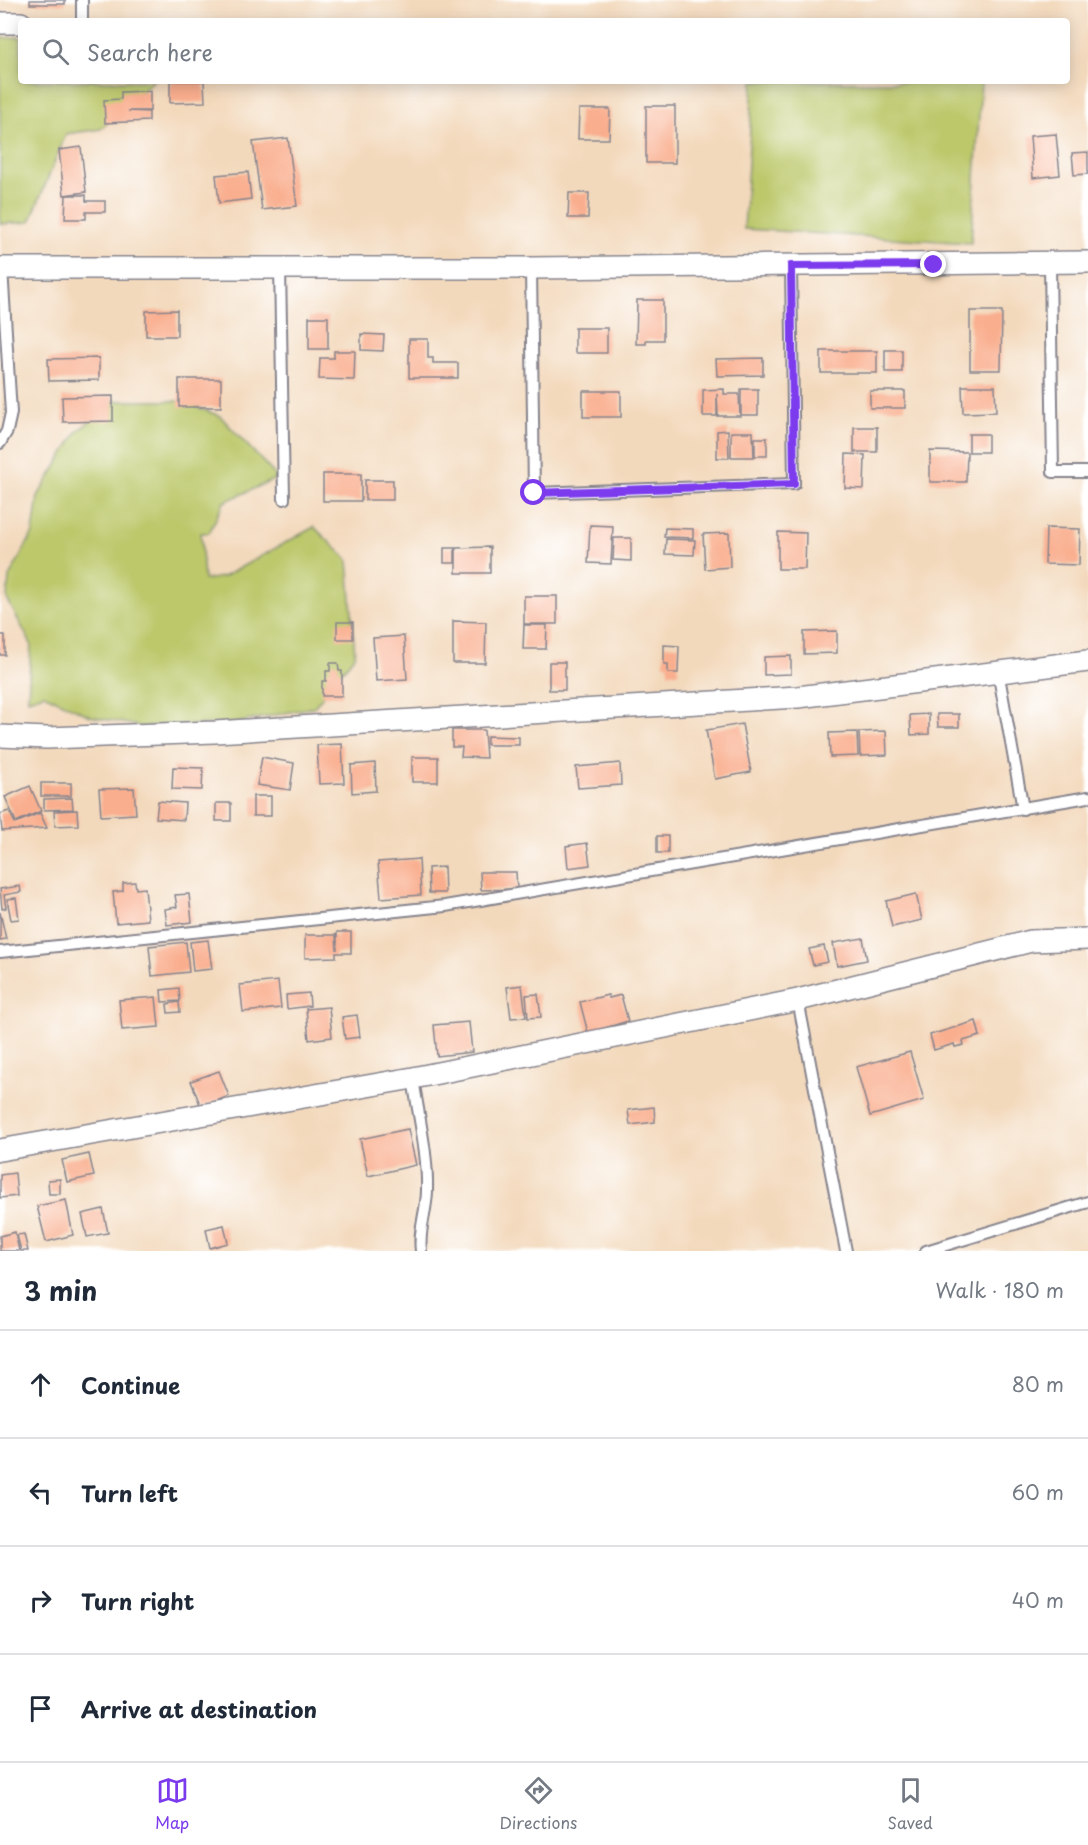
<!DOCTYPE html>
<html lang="en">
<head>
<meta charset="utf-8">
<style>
	:root { --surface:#fff; --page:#f2f2f3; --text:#1f2937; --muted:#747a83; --line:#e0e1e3; --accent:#7c3aed }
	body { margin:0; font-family:"Playpen Sans",sans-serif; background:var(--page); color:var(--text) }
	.stop { position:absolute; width:18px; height:18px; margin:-14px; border:4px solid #7c3aed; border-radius:50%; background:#fff }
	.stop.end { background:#7c3aed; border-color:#fff; box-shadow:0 2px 6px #0008 }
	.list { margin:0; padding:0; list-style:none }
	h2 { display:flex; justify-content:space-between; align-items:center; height:78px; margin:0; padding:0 24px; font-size:26px }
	h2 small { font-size:20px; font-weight:400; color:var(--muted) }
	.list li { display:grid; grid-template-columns:39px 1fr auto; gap:18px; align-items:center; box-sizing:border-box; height:108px; padding:0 24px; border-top:2px solid var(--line) }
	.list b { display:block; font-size:22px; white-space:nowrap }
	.list em { font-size:20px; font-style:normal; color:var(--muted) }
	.icon { flex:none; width:33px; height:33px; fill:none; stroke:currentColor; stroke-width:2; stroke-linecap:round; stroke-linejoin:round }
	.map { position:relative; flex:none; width:1088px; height:1251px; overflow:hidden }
	.search { position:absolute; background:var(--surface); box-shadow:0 3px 15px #0003; left:18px; right:18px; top:18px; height:66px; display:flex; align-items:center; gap:15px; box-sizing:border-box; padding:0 21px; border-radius:6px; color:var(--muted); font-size:22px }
	.sheet { height:510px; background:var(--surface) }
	nav { display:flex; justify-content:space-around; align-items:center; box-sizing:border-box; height:84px; border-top:2px solid var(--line); background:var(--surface); font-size:16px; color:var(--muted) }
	nav a { display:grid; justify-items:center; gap:3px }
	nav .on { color:var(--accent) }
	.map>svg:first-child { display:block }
	.green { fill:#bcc86a; stroke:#6c7c64; stroke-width:1.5 }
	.building { fill:#f9ae8e }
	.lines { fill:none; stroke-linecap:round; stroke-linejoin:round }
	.service-casing { stroke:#87848d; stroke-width:14 }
	.minor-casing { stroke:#87848d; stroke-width:24 }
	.service { stroke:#fff; stroke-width:10 }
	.minor { stroke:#fff; stroke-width:21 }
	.route { stroke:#7c3aed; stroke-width:8 }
</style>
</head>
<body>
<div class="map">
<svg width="1088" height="1251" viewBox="0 0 1088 1251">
	<rect width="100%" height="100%" fill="#fff"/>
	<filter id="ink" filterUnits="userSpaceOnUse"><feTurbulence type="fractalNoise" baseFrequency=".0167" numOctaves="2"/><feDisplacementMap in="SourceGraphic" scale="12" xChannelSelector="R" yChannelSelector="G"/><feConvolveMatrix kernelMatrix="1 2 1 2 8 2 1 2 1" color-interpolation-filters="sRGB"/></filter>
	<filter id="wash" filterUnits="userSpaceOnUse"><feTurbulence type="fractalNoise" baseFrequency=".008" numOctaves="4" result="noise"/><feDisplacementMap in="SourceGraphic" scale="24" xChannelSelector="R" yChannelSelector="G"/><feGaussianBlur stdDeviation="1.35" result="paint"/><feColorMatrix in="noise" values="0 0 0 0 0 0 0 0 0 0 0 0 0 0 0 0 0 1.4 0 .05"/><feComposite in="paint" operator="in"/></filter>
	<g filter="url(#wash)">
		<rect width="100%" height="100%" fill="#f3d9bc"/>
		<g class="green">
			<polygon points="21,37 21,81 153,81 101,129 66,134 30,222 0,224 0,38"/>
			<polygon points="753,81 981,83 971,243 744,229"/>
			<polygon points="114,401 180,401 220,416 278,478 224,502 209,533 201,533 204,580 223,577 314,527 348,560 355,655 314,707 237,723 142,727 90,716 44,694 28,699 31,644 7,599 9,577 33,533 38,496 77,432"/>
		</g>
		<g id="blocks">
			<g class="building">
				<rect x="30" y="0" width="35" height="4"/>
				<polygon points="170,81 204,81 205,102 170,103"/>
				<polygon points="150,91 150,111 128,111 149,112 149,121 105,123 104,100 121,99 121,92"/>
				<rect x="646" y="106" width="29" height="57"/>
				<polygon points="579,109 610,109 609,139 578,139"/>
				<polygon points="1056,134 1060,175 1033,178 1030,136"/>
				<polygon points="288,138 297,206 262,210 253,142"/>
				<polygon points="81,147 86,192 64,195 59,150"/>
				<polygon points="1088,152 1088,174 1074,175 1072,153"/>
				<polygon points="248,172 251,199 219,203 216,175"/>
				<polygon points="569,193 589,193 588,218 568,218"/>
				<polygon points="66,195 86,195 86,201 105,201 105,212 86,212 86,219 65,219"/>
				<polygon points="637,300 663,300 663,340 646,340 646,344 636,344"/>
				<polygon points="177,310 177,336 146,336 146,311"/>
				<polygon points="970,311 1002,311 1001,370 970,370"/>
				<rect x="309" y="317" width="19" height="32"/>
				<rect x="575" y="328" width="32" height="25"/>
				<polygon points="361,334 384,335 383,351 361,350"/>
				<polygon points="409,339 428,339 428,358 433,358 433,363 458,363 458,378 409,378"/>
				<rect x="885" y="350" width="17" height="22"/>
				<polygon points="334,351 355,351 354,380 319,379 320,358 334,358"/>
				<rect x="821" y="351" width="56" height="22"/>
				<polygon points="99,358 99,380 49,381 48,359"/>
				<polygon points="763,358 763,375 717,376 716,359"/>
				<rect x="179" y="379" width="42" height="28"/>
				<polygon points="962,386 995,386 996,412 963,413"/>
				<polygon points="724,389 724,394 739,394 740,416 718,416 717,394 717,416 703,416 703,390"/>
				<rect x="741" y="389" width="17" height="26"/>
				<rect x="583" y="391" width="38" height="26"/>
				<rect x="870" y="391" width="35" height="17"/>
				<polygon points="113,396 113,421 63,422 62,397"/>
				<rect x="854" y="427" width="23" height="25"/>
				<polygon points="728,430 729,458 717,458 717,431"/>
				<polygon points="731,432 753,432 754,457 731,457"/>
				<rect x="969" y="434" width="19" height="18"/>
				<rect x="755" y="438" width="12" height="18"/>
				<polygon points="930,451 967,452 966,482 930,482"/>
				<polygon points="846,454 865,455 864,489 845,488"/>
				<rect x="323" y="474" width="38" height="27"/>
				<rect x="365" y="480" width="28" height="20"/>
				<polygon points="590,525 613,526 611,564 588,563"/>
				<polygon points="665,528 693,529 693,538 664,537"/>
				<polygon points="1046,528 1080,529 1079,565 1045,564"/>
				<polygon points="778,532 806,533 805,569 778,569"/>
				<polygon points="729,533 730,567 705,569 703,534"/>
				<polygon points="614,538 631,538 631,561 613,560"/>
				<polygon points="666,539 695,540 694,555 665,554"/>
				<polygon points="490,547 490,573 456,573 456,548"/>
				<rect x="444" y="548" width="11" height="15"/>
				<rect x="524" y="596" width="33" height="28"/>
				<polygon points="453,621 486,622 485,663 453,663"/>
				<rect x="337" y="622" width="16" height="17"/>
				<polygon points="524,625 547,625 546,649 523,649"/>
				<polygon points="837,631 837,653 804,654 804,632"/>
				<rect x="0" y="635" width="5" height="20"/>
				<polygon points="404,636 407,679 376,681 373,638"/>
				<polygon points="664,645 679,646 678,673 668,673 668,664 664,664"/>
				<polygon points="791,656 791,674 764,675 764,657"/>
				<rect x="549" y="662" width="16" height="28"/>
				<polygon points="330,663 338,663 339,671 342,671 342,696 322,696 322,681 326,681 326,671 330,671"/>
				<polygon points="929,714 929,734 911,735 910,715"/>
				<polygon points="937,714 959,714 959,727 938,727"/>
				<polygon points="742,724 751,772 715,779 706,730"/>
				<polygon points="452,730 484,730 486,758 461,757 462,747 452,747"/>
				<polygon points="886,731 887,755 860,756 859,732"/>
				<polygon points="857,732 858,756 830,757 829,733"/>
				<polygon points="487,736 519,737 519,745 487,745"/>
				<polygon points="342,744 344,783 319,784 317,745"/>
				<polygon points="262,757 294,763 290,790 257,785"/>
				<rect x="412" y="757" width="26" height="25"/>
				<polygon points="375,763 376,791 352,793 351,765"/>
				<polygon points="620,763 621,785 578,788 576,767"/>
				<polygon points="173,767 203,768 202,790 172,789"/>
				<rect x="41" y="783" width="30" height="13"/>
				<polygon points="30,786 41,811 16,822 5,797"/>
				<polygon points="134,788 136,814 101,816 99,789"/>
				<rect x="253" y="796" width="18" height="20"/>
				<polygon points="72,798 73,809 44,810 44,799"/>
				<polygon points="158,801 185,803 184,820 156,818"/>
				<rect x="216" y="803" width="15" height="18"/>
				<polygon points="77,810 78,825 55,826 54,811"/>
				<polygon points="9,811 15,823 40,813 47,828 2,831 0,814"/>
				<rect x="657" y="836" width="11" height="17"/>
				<polygon points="587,843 590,865 568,868 566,846"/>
				<polygon points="419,859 421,895 381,898 378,862"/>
				<polygon points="444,867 445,893 429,893 428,868"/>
				<polygon points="480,872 516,872 517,889 481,890"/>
				<polygon points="135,882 136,889 145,888 148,920 116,923 113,892 123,891 123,883"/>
				<polygon points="20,886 21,892 4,895 6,908 2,909 0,889"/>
				<polygon points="189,894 192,922 167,925 165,909 177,907 175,895"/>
				<polygon points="916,894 922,920 892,927 886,901"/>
				<polygon points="16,898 19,919 11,920 7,899"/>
				<polygon points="0,912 6,939 0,940"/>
				<polygon points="337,932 351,932 351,953 336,953 336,957 305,958 305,935 336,935 337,950"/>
				<polygon points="863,938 867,960 837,966 833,943"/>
				<polygon points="208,940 212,969 193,971 190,942"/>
				<polygon points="186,942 189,972 152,976 149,946"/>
				<polygon points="824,946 828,962 813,965 809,949"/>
				<polygon points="278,981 281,1008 243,1012 240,985"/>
				<polygon points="522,985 526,1017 511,1018 507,987"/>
				<polygon points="179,988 180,1001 162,1002 161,990"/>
				<polygon points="309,993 310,1006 287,1009 286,995"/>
				<polygon points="538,994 541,1017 528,1018 526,995"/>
				<polygon points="608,995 609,998 621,995 628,1021 588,1033 580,1002"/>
				<polygon points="156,997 159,1027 122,1030 119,1000"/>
				<polygon points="179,1002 180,1012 168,1013 167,1004"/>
				<polygon points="329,1007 332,1037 309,1040 306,1009"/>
				<polygon points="357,1015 360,1037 345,1039 342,1017"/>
				<polygon points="976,1021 980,1036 963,1041 964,1045 955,1047 954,1044 934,1050 930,1035"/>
				<polygon points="469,1022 472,1052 437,1056 434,1025"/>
				<polygon points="910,1052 924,1100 870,1116 856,1067"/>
				<polygon points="219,1071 229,1096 201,1107 191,1081"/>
				<polygon points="654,1107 655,1122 630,1125 628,1110"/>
				<polygon points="408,1129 416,1165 368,1176 360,1139"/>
				<polygon points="89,1154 94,1176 67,1182 62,1160"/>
				<polygon points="15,1173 17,1196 0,1198 0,1175"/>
				<polygon points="60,1179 60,1194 49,1194 48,1180"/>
				<polygon points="66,1200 73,1235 46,1242 37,1206"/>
				<polygon points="103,1209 108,1233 87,1237 82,1214"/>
				<polygon points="224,1225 228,1243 210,1248 206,1229"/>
				<polygon points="15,1232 19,1251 0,1251 0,1236"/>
				<polygon points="24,1234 28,1251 21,1251 17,1235"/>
			</g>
		</g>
	</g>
	<g filter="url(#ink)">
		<use href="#blocks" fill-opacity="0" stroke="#87848d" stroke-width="1.5"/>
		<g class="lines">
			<g class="service-casing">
				<g id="service">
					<polyline points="82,21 82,0"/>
					<polyline points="1050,263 1053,472 1088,472"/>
					<polyline points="280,267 284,499"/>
					<polyline points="531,268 534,493 794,484 791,266"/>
					<polyline points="0,443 7,431 11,413 2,268"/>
					<polyline points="998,671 1023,809"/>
					<polyline points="0,952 445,906 1088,797"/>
					<polyline points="798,1000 846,1251"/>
					<path d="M 413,1078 C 418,1114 428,1153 427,1190 C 427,1211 418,1230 421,1251"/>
					<polyline points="926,1251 1088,1202"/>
				</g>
			</g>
			<g class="minor-casing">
				<g id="minor">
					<polyline points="0,23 21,23"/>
					<polyline points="0,268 531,268 1088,262"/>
					<polyline points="0,736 47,738 215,732 798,697 1088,661"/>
					<polyline points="0,1150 413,1078 798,1000 1031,941 1088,939"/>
				</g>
			</g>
			<use href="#service" class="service"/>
			<use href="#minor" class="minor"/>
		</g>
	</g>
	<g class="lines" filter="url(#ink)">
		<polyline class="route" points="534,493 794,484 791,266 934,265"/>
	</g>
</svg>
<div class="stop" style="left:534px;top:493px"></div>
<div class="stop end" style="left:934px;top:265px"></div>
<div class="search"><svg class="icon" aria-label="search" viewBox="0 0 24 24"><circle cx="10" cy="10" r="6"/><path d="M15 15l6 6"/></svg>Search here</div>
</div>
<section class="sheet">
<h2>3 min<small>Walk · 180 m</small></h2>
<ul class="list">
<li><svg class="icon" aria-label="ahead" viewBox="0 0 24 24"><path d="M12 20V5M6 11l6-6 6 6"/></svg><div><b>Continue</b></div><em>80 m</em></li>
<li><svg class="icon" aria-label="left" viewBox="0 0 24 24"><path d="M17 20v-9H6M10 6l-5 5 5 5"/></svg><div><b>Turn left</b></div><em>60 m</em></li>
<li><svg class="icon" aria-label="right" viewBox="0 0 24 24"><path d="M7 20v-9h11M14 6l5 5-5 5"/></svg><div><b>Turn right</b></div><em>40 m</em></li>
<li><svg class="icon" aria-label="arrive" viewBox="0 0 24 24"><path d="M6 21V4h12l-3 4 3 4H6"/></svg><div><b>Arrive at destination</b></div></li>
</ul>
</section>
<nav>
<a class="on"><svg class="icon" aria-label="map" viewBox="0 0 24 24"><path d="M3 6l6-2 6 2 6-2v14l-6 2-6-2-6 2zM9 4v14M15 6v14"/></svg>Map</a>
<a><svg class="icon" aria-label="directions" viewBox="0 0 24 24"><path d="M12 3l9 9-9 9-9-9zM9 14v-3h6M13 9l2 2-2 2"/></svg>Directions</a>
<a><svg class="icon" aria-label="saved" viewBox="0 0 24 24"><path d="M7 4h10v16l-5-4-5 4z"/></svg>Saved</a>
</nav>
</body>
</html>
